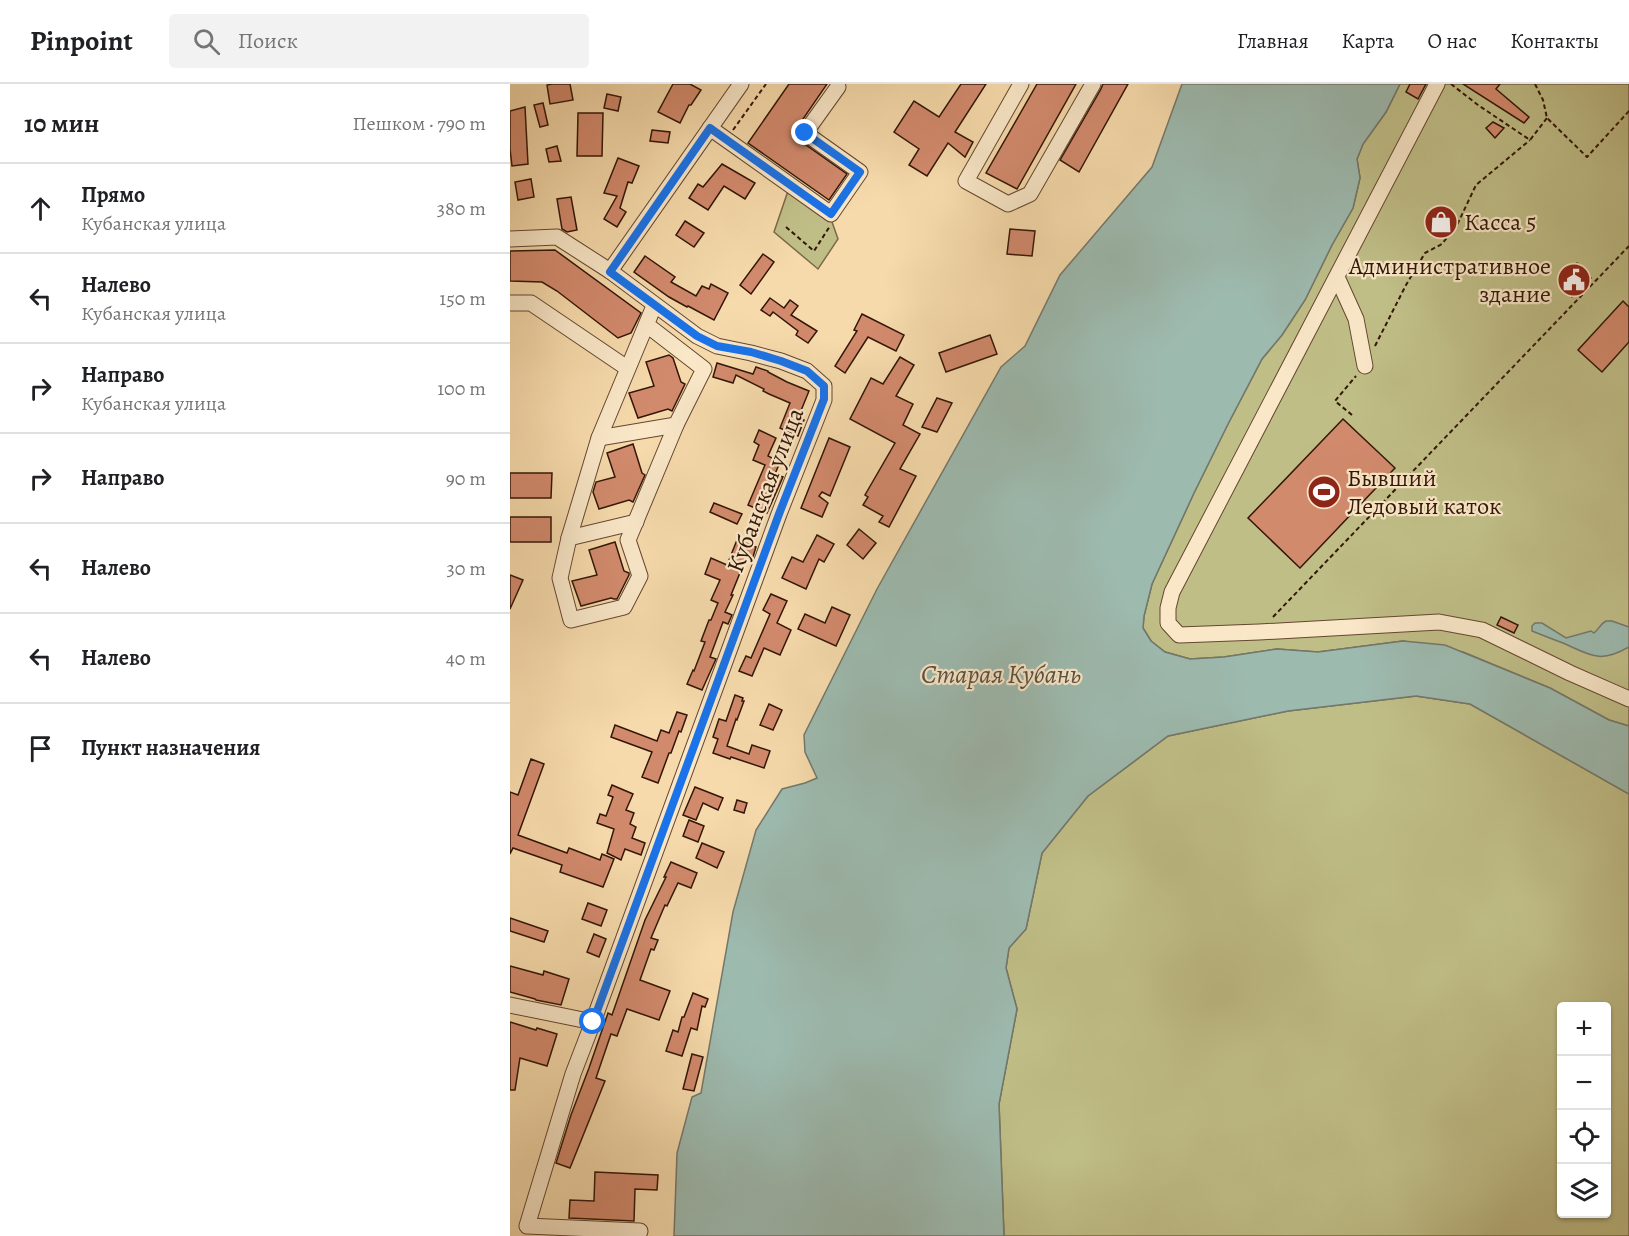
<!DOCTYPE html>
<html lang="ru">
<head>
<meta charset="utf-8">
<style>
	:root { --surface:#fff; --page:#f2f2f2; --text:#202124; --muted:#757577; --line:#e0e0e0 }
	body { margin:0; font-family:Alegreya,serif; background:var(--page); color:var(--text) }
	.controls { position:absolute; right:18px; bottom:18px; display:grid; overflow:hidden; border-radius:6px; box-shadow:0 2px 4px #0004 }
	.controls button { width:54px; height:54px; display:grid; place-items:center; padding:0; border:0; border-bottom:2px solid var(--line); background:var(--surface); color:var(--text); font:30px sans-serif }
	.stop { position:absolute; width:18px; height:18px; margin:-14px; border:4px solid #1a73e8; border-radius:50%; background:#fff }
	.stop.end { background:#1a73e8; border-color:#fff; box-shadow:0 2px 6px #0008 }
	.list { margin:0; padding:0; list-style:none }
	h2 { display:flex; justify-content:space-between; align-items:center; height:78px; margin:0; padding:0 24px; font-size:26px }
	h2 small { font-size:20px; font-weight:400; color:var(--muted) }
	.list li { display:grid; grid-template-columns:39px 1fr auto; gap:18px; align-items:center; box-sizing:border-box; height:90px; padding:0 24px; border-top:2px solid var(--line) }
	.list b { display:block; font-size:22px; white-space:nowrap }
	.list p { margin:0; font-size:20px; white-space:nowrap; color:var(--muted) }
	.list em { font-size:20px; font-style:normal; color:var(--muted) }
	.icon { flex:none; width:33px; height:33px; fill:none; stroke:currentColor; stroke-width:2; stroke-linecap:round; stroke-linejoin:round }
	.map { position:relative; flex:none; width:1119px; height:1152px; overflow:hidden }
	header { display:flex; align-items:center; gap:36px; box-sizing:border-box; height:84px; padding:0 30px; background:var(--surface); border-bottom:2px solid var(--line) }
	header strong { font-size:28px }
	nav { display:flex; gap:33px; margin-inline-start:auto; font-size:21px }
	.search { width:420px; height:54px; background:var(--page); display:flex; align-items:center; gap:15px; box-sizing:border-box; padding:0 21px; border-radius:6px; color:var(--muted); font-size:22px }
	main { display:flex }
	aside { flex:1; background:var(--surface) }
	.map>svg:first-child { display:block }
	.green { fill:#c0be87; stroke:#7a6a47; stroke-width:1.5; fill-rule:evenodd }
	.water { fill:#9dbaaf; stroke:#73786c; stroke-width:1.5 }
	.building { fill:#d28a6d; stroke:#331607; stroke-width:1.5 }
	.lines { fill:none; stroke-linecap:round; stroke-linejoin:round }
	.minor-casing { stroke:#644730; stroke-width:17 }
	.path { stroke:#331607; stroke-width:2; stroke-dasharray:4.5 3; stroke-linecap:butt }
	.minor { stroke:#f9e7c8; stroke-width:15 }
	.route { stroke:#1a73e8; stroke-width:8 }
	.labels { text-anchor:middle; stroke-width:4.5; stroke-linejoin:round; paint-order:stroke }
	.poi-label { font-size:24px; fill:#331607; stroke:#f9e7c8; text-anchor:start }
	.street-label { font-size:24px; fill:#331607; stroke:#f9e7c8 }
	.water-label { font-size:26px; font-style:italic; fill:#584f42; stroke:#f9e7c8 }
</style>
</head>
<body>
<header>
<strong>Pinpoint</strong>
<div class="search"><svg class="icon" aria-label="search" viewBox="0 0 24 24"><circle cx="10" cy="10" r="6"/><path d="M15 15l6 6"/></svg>Поиск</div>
<nav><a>Главная</a><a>Карта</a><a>О нас</a><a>Контакты</a></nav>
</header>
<main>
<aside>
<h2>10 мин<small>Пешком · 790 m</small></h2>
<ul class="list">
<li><svg class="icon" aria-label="ahead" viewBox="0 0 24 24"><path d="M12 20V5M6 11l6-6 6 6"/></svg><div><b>Прямо</b><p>Кубанская улица</p></div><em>380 m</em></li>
<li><svg class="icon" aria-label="left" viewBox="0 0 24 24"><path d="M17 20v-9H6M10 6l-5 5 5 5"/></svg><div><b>Налево</b><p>Кубанская улица</p></div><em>150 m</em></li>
<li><svg class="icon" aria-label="right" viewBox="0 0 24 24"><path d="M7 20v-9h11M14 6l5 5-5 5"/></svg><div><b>Направо</b><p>Кубанская улица</p></div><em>100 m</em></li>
<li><svg class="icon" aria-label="right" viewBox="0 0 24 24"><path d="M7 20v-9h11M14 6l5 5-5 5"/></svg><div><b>Направо</b></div><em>90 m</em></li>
<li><svg class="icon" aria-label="left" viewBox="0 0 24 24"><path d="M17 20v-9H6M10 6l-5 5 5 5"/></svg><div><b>Налево</b></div><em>30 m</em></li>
<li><svg class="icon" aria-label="left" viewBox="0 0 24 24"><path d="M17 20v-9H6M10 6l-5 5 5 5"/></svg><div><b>Налево</b></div><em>40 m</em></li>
<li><svg class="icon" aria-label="arrive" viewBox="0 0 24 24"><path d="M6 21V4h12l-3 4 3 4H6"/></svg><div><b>Пункт назначения</b></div></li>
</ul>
</aside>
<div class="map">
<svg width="1119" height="1152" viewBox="0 0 1119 1152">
	<rect width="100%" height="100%" fill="#f6daab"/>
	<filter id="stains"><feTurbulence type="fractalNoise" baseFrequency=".00333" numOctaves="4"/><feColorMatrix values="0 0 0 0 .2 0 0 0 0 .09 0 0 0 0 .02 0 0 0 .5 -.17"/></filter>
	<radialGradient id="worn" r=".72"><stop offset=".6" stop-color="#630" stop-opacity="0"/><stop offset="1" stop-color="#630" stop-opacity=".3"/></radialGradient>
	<g class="green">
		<polygon points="890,0 1119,0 1119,642 1099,636 1040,604 953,568 893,557 808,568 767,565 714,573 680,575 655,568 641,557 633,544 634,532 642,500 684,409 718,340 752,275 772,251 795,216 822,161 843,124 850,94 847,75 853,60 876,28"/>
		<polygon points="279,104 321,135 328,155 308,185 264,148"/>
		<path d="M 906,612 L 960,620 L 1119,710 L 1119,1152 L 494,1152 L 489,1020 L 507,925 L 496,884 L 499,864 L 516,845 L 532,769 L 578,712 L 658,652 L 778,627 ZM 1052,922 L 1096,922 L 1096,1130 L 1052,1130 Z"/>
	</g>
	<g class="water">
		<polygon points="672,0 890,0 876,28 853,60 847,75 850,94 843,124 822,161 795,216 772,251 752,275 718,340 684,409 642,500 634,532 633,544 641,557 655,568 680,575 714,573 767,565 808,568 893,557 935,561 1040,604 1099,636 1119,642 1119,710 960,620 906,612 778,627 658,652 578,712 532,769 516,845 499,864 496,884 507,925 489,1020 494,1152 164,1152 167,1069 182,1013 191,1009 223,828 246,746 272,705 295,699 307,694 295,668 294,651 367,505 491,283 515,262 550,191 642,83"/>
		<path d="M 1096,537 L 1102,537 L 1119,543 L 1119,563 C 1090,580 1080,571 1053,559 C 1042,555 1032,551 1022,547 L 1022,542 L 1025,539 L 1032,539 L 1056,554 L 1081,547 L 1084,549 C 1089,545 1090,540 1096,537 Z"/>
	</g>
	<g class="building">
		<polygon points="42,0 60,0 63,16 40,20 37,1"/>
		<polygon points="163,0 180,0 191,6 181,21 179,21 170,39 148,28"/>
		<polygon points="279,0 317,0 282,51 337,90 319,116 238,59"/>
		<polygon points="451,0 476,0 445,48 463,58 455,73 438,59 417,92 399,81 409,65 384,48 404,17 429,33"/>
		<polygon points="527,0 566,0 507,105 476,89"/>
		<polygon points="593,0 618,0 569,88 550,76 591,5"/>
		<polygon points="900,0 916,0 908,15 896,8"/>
		<polygon points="953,0 990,0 986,5 1019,33 1014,39"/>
		<polygon points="97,10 111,13 108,27 94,24"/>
		<polygon points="33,19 38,41 30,43 24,21"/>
		<polygon points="15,23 18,80 2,82 0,65 0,27"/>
		<polygon points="68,29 93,29 92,72 67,72"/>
		<polygon points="983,38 994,44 985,54 976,44"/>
		<polygon points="142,46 160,48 158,59 140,57"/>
		<polygon points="47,62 51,77 39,78 36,65"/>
		<polygon points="108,74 129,82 122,99 118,98 110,124 116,128 107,143 94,135 107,112 94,109"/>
		<polygon points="212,80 245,99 235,115 214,102 198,126 179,114 188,100 193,103"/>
		<polygon points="21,95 24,113 8,116 5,98"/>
		<polygon points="61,113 67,146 57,148 52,145 47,115"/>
		<polygon points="175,137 194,149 184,163 166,151"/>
		<polygon points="500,145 525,147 522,172 497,170"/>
		<polygon points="45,166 131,229 121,249 108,254 47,207 32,198 0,197 0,167"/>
		<polygon points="253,170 264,178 241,210 230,201"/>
		<polygon points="135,172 165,193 161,198 186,212 192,202 199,205 201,200 218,209 204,236 178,222 177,223 159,213 124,188"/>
		<polygon points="1067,179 1081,194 1062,213 1048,198"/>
		<polygon points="260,214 274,224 280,216 288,222 281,231 307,247 298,259 286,251 288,247 263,228 260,232 251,226"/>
		<polygon points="1113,217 1119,223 1119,258 1092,288 1068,266"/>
		<polygon points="352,230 394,251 386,267 358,253 335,289 325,282 347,247 344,246"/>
		<polygon points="480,251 487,270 436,288 429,269"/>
		<polygon points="159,271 163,274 171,298 175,300 162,327 158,325 128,334 119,309 144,302 136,278"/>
		<polygon points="390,273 404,281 386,312 403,320 393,341 410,350 390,385 406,392 379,443 369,438 373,432 353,421 358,413 355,411 385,359 340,335 361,294 373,300"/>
		<polygon points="207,279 243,290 246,283 258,287 258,288 277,298 299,307 288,334 294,336 288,352 270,344 280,319 259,310 253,307 254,305 226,291 223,299 203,293"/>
		<polygon points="427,314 442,319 427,348 412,343"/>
		<polygon points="833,335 885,384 790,484 738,434"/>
		<polygon points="249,346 266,354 258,372 270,378 265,390 273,393 257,429 238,421 255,381 243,376 249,361 244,358"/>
		<polygon points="319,354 340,363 320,412 312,408 309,412 318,419 312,433 291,424"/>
		<polygon points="123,360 132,389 135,391 123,418 119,416 89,425 83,408 86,398 105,393 97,369"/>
		<polygon points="0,389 42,389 41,414 0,414"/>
		<polygon points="204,419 232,430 227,440 200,428"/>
		<rect x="0" y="433" width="41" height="25"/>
		<polygon points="349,445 366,459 353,475 337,461"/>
		<polygon points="307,451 324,460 314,478 309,475 296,505 272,494 282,473 293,478"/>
		<polygon points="227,456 246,463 242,476 236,474 221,511 223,511 215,528 222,531 218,540 213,538 200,573 206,575 192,606 177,600 183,586 184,587 195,558 191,557 199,536 201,536 208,519 201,516 210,496 195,490 201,474 217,481"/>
		<polygon points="105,458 114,487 119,489 119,491 107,515 104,515 101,514 71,522 62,497 87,491 79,466"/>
		<polygon points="0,491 13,496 0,525"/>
		<polygon points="261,510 277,517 267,539 281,546 270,571 254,564 242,592 229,587 236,572 241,574 260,530 253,526"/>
		<polygon points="322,523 340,531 326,562 288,545 295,530 315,539"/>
		<polygon points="991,533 1008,541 1004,549 987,541"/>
		<polygon points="225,611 233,614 232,617 234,617 227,636 226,635 217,662 239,670 242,661 260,667 254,684 221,673 220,675 203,669 208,655 203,653 209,635 216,637"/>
		<polygon points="259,620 272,626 263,646 250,641"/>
		<polygon points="167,628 177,631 171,648 169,647 161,669 159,669 148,699 132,693 142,668 101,653 105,641 147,657 151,646 159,649"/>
		<polygon points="21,675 34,680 8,751 57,769 59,764 90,776 92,770 104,775 93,803 50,788 52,781 3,764 0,770 0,708 8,711"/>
		<polygon points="102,701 123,710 116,726 124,729 120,740 126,743 122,754 135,759 131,771 115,765 111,776 97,769 104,745 87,739 90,730 96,732 103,713 98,711"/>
		<polygon points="185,703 213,714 208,726 193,719 186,736 173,731"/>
		<polygon points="227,716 237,719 234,729 224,726"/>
		<polygon points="179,736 194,742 188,758 173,752"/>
		<polygon points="192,759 214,768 207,784 186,774"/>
		<polygon points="161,778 187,789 181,804 168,799 157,822 155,821 141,854 148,856 144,866 141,865 130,896 160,907 149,936 117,925 107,952 101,950 86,994 95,997 60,1084 46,1079 61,1031 79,984 98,929 102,931 135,836 156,793 154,793"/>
		<polygon points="78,819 97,826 91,842 72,835"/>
		<polygon points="0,834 38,847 34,858 0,847"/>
		<polygon points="84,850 96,855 89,873 77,868"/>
		<polygon points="0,882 33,891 34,887 59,895 51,921 26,916 25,915 0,908"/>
		<polygon points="183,909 198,915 195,923 192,922 187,946 181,944 172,972 156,967 163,946 168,948 172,933 174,933"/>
		<polygon points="0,938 26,946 27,944 47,950 37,982 10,974 5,1006 0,1006"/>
		<polygon points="182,970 193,973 184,1007 173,1005"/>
		<polygon points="85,1088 148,1091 147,1106 125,1105 124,1137 59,1134 60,1116 84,1117"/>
	</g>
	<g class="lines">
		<g class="minor-casing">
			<g id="minor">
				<polyline points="511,0 456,97 498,120 520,110 583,0"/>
				<polyline points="927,0 662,508 658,524 658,539 669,551 749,548 929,538 972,546 1060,589 1119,615"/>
				<polyline points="200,44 321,130 350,88 295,49 328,3"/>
				<polyline points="0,155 47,153 100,187"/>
				<polyline points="827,193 846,235 855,282"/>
				<polyline points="0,219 21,219 117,284"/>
				<polyline points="137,241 194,285 166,341 118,456 130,492 114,523 61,536 50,494 59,454 89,354 144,222"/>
				<polyline points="89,354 166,341"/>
				<polyline points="59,454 126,438"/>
				<polyline points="0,921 83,938 269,430 314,316 314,302 297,287 271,277 241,269 207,262 187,252 100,187 231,0"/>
				<polyline points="83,938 63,990 17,1142 130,1147 128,1152"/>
			</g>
		</g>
		<g class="path">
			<polyline points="941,0 968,21 1020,56 1037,34"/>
			<polyline points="1025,0 1033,16 1037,34 1077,73 1119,27"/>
			<polyline points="223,46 256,0"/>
			<polyline points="276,143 304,167 320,142"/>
			<polyline points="865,262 896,201 915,169 932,160 947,141 966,101 1020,56"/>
			<polyline points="842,331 825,317 846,292"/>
			<polyline points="763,533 1119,162"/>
		</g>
		<use href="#minor" class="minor"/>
	</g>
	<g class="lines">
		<polyline class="route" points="83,938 269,430 314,315 314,302 297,287 271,277 241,268 207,262 187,252 100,188 200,44 321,130 350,88 295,49"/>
	</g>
	<defs>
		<g id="shop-disc" transform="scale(1.725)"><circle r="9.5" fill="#8f2418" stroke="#f9e7c8"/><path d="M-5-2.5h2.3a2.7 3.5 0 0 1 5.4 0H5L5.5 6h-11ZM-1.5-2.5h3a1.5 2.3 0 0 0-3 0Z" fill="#fff"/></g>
		<g id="civic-disc" transform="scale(1.725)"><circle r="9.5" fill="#8f2418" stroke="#f9e7c8"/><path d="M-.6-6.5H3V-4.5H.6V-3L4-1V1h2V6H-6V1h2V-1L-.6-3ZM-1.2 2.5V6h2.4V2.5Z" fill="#fff"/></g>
		<g id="stadium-disc" transform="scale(1.725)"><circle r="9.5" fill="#8f2418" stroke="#f9e7c8"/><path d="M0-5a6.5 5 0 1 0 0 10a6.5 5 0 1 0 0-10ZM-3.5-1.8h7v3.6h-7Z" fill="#fff"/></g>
	</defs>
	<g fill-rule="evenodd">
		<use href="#shop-disc" x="931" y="138"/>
		<use href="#civic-disc" x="1064" y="196"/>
		<use href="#stadium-disc" x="814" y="408"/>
	</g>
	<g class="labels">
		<g class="poi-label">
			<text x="954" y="146">Касса 5</text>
			<text x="1041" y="190" text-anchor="end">Административное<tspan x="1041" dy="28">здание</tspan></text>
			<text x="837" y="402">Бывший<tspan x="837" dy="28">Ледовый каток</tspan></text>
		</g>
		<g class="street-label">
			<text transform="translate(255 406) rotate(-69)" y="8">Кубанская улица</text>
		</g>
		<g class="water-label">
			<text x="491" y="599">Старая Кубань</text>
		</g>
	</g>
	<rect width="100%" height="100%" filter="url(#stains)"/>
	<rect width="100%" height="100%" fill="url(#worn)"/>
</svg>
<div class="controls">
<button>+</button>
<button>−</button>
<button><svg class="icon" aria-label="locate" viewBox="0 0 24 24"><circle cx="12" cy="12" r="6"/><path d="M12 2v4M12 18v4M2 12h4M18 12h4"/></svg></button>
<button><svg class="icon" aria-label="layers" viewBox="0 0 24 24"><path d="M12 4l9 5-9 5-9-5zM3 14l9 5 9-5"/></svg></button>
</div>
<div class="stop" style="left:83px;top:938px"></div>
<div class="stop end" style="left:295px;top:49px"></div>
</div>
</main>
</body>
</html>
